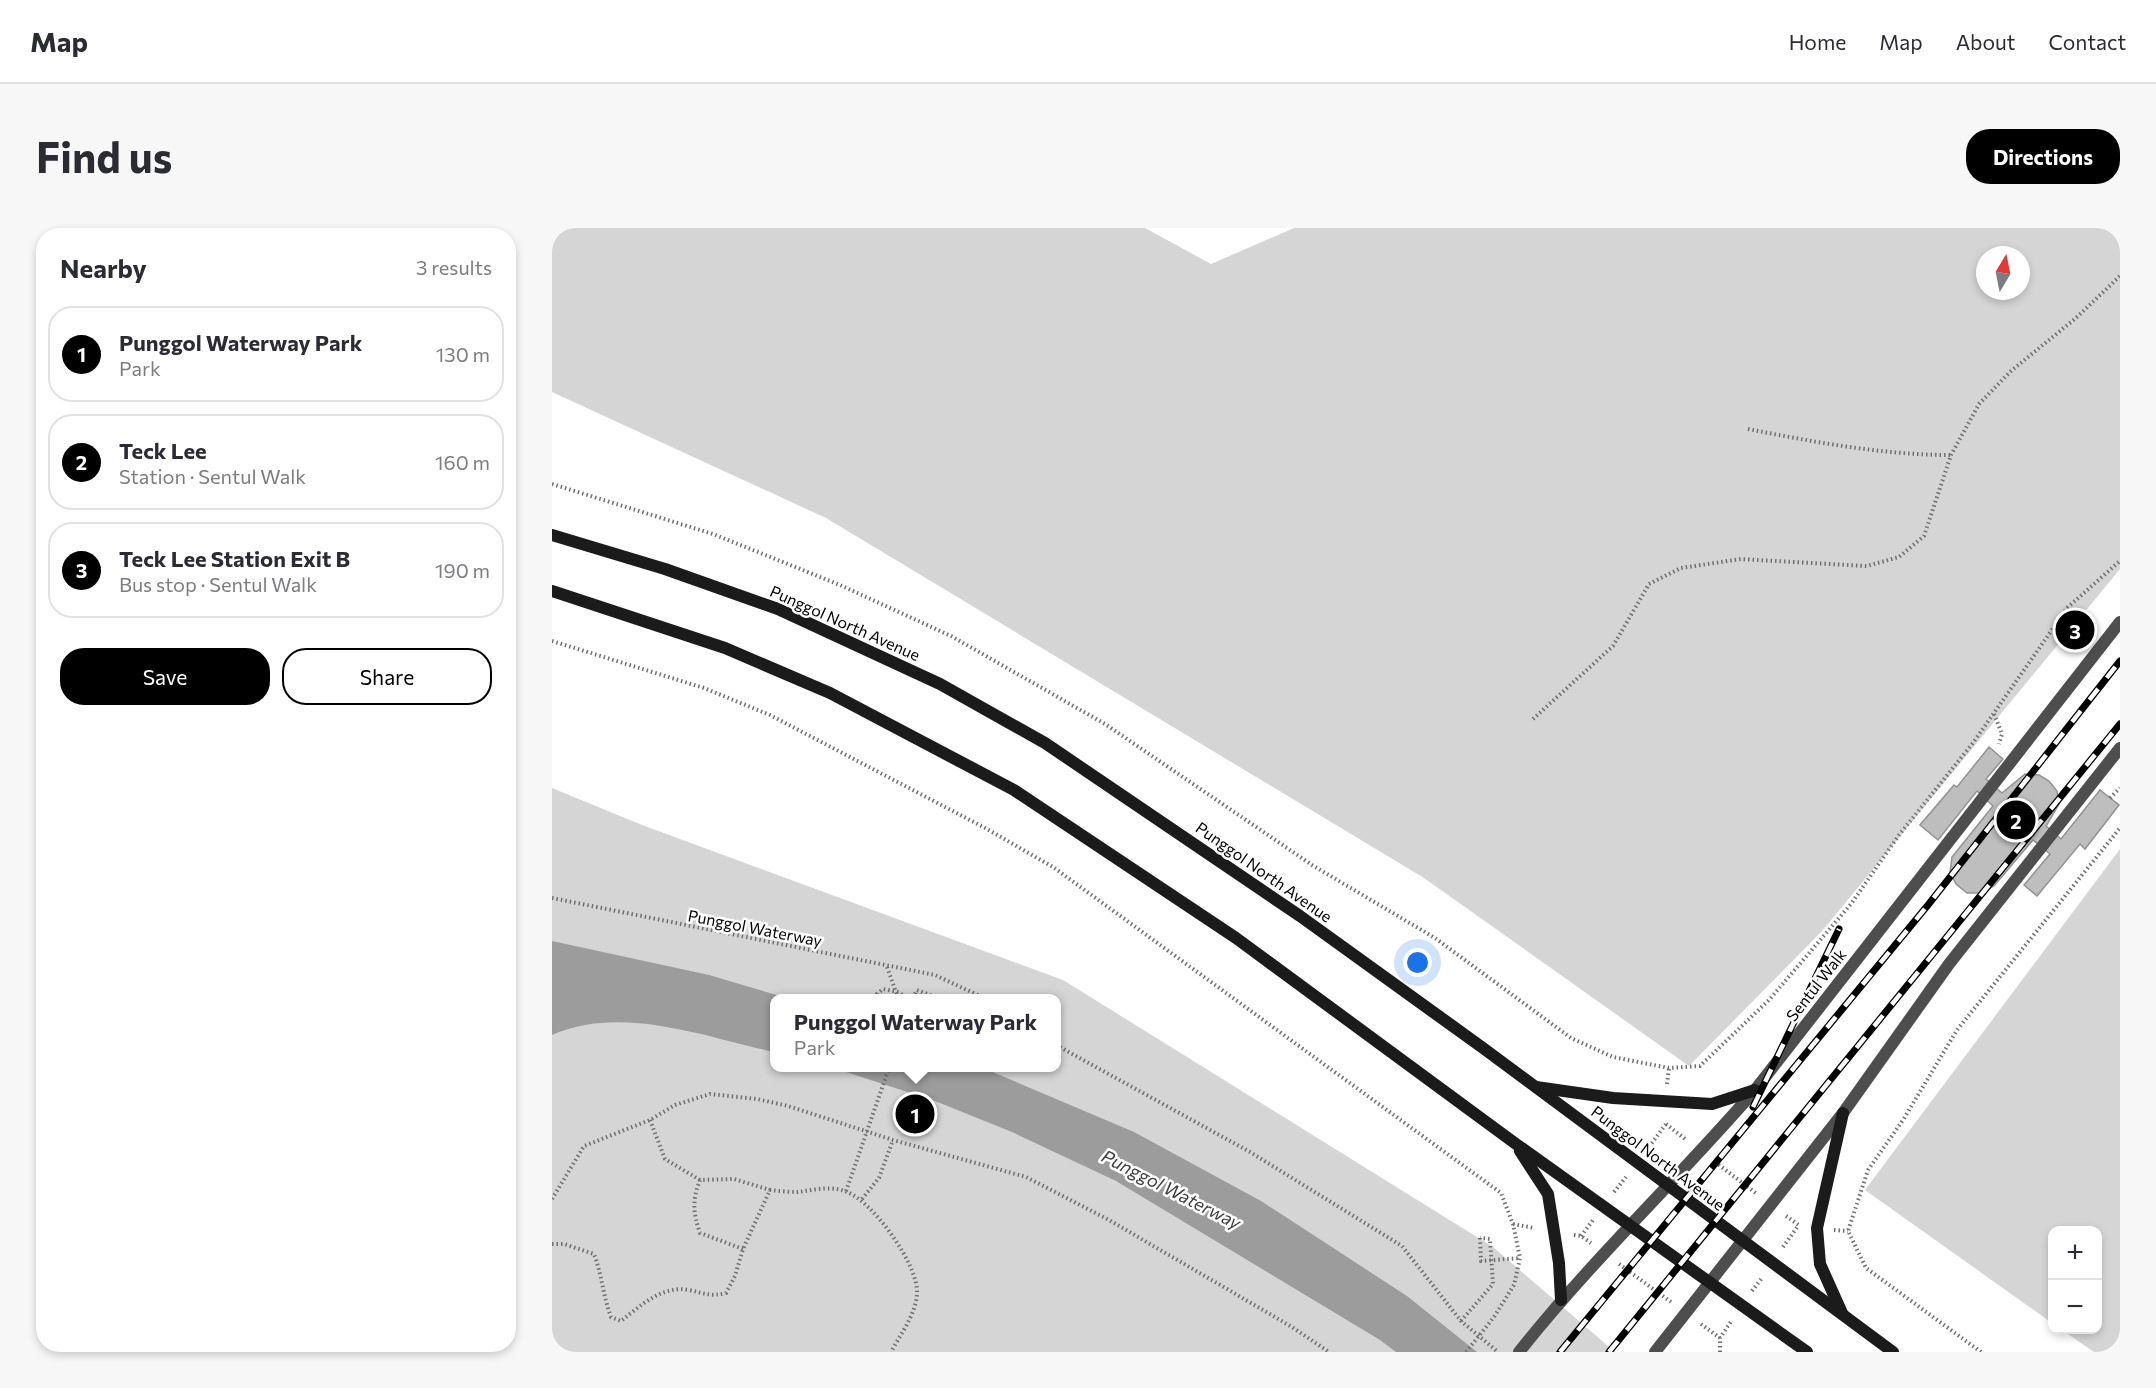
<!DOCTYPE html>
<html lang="en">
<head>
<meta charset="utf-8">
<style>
	:root { --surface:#fff; --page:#f7f7f7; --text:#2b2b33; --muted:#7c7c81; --line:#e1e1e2; --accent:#000 }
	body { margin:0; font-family:Commissioner,sans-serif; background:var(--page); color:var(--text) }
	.controls { position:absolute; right:18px; bottom:18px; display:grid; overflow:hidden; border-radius:12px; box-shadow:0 3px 9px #0003 }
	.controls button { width:54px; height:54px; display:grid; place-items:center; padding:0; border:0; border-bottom:2px solid var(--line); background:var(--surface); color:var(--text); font:30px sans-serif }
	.compass { position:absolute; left:1424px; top:18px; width:54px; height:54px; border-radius:50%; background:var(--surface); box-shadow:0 3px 9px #0003; rotate:10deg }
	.you { position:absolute; left:866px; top:735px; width:21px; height:21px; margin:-15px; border:4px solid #fff; border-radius:50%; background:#1a73e8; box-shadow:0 0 0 9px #1a73e833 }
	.badge { display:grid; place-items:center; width:39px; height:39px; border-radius:50%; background:var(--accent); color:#fff; font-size:20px; font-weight:700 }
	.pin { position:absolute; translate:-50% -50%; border:3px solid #fff; box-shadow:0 2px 6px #0006 }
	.popup { position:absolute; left:218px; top:766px; width:291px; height:78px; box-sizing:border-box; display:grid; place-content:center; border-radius:12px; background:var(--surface); filter:drop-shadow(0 2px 4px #0005); font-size:20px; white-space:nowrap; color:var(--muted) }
	.popup b { font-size:22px; color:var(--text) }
	.popup::after { content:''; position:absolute; left:50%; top:100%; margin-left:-12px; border:12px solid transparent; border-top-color:var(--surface) }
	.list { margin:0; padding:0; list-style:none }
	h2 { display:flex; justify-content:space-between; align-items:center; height:78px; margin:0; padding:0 24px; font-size:26px }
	h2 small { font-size:20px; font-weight:400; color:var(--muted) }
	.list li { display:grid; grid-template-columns:39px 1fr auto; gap:18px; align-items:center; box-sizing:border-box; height:96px; margin:0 12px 12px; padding:0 12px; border:2px solid var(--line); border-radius:24px }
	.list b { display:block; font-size:22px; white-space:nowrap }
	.list p { margin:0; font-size:20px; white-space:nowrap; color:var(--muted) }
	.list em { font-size:20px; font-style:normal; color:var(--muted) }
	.actions { display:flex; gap:12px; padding:18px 24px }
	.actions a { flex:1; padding:14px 0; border:2px solid var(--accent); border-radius:24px; text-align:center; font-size:21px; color:var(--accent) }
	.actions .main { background:var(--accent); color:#fff }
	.map { position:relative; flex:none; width:1568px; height:1124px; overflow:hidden; border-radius:24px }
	header { display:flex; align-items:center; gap:36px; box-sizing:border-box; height:84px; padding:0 30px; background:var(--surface); border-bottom:2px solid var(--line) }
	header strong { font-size:28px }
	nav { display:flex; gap:33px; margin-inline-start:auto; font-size:21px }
	.intro { display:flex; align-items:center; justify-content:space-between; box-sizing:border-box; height:144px; padding:0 36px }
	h1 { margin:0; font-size:42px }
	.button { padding:15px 27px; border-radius:24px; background:var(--accent); color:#fff; font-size:21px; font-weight:700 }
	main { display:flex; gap:36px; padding:0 36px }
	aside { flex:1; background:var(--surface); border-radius:24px; box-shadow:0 3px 9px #0003 }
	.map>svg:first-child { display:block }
	.green { fill:#d5d5d5; fill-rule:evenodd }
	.water { fill:#9c9c9c }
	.building { fill:#bebebe; stroke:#929292; stroke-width:1.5 }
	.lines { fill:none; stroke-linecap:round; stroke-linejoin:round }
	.path { stroke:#707070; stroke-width:4; stroke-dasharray:1.5 3; stroke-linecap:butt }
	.minor { stroke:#4e4e4e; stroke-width:12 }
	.secondary { stroke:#1b1b1b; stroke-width:12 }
	.rail-casing { stroke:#000; stroke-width:7 }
	.rail { stroke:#fff; stroke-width:4.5; stroke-dasharray:14; stroke-linecap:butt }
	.path-bridge { stroke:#707070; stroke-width:4; stroke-dasharray:1.5 3; stroke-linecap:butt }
	.labels { text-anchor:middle; stroke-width:5; stroke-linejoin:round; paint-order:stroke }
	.street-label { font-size:16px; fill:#000; stroke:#fff }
	.water-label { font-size:18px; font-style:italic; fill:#3d3d3d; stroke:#fff }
</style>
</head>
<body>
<header>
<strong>Map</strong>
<nav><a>Home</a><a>Map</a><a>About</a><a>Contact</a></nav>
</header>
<div class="intro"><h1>Find us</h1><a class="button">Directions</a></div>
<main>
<aside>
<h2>Nearby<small>3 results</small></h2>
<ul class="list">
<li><span class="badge">1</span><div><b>Punggol Waterway Park</b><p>Park</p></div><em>130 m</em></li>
<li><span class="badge">2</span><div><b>Teck Lee</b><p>Station · Sentul Walk</p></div><em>160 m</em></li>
<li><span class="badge">3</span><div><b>Teck Lee Station Exit B</b><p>Bus stop · Sentul Walk</p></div><em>190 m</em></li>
</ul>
<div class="actions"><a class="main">Save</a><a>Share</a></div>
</aside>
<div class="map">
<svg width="1568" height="1124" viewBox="0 0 1568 1124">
	<rect width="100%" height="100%" fill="#fff"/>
	<g class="green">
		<path d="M 0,0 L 593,0 L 659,36 L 742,0 L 1568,0 L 1568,341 L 1271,702 L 1137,838 L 872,650 L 274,290 L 0,164 ZM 1433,27 L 1469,27 L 1469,63 L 1433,63 Z"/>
		<path d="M 0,560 L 90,597 L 511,752 L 941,1019 L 1063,1124 L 0,1124 ZM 222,770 L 504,770 L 504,840 L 222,840 Z"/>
		<polygon points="1568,621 1568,1124 1542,1124 1510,1102 1546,1102 1546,1002 1500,1002 1500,1095 1313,962"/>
	</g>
	<g class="water">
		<path d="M 0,713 L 157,747 L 235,770 L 222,770 L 222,824 C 153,809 69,776 0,807 Z"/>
		<polygon points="282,840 431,840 582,904 709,973 855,1068 925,1124 844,1124 828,1112 564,953 460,904 383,873"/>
	</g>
	<polygon class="building" points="1437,519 1451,531 1434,551 1450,565 1473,546 1487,547 1497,553 1505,563 1507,576 1494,598 1509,611 1548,562 1567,577 1533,621 1528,616 1485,668 1472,657 1498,626 1481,612 1442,658 1429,665 1415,665 1404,656 1398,644 1400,629 1441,578 1425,563 1386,612 1368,597 1402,557 1405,559"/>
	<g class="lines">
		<g class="path">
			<path d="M 1196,201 C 1262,214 1331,227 1399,227"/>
			<polyline points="0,256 161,306 288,357 399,408 553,496 760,637 883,710 1019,810 1061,829 1117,840 1148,838 1217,772 1299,676 1347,607 1421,515 1516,379 1568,333"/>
			<polyline points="0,413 152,460 218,487 435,601 501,639 949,965 961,996 968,1030"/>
			<polyline points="1442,486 1450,506 1447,516"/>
			<polyline points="981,491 1061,418 1097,356 1129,340 1189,331 1315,338 1347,329 1372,308 1399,227 1427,176 1459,143 1524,90 1568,48"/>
			<polyline points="1558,570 1568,560"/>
			<polyline points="0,670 383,747 432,770"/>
			<polyline points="335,739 346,770"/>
			<polyline points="361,770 365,762 386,770"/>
			<polyline points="504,817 698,924 850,1018 909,1093 946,1124"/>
			<polyline points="1115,856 1117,840"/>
			<polyline points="98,892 113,931 148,952"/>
			<polyline points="1114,896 1133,911"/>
			<polyline points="1097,919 1114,896"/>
			<polyline points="1163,934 1205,966"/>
			<polyline points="1062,964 1074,949"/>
			<polyline points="0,971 32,918 98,892 123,877 158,866 205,871 236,878 341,912 474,949 557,992 740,1099 777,1124"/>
			<polyline points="310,971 327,950 341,912"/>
			<polyline points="1234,988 1248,998"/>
			<polyline points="961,996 982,1000"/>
			<polyline points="1282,1002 1296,1003"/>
			<polyline points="1022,1007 1029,1008 1039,1015"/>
			<polyline points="1029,1008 1041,992"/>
			<path d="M 0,1016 L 12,1016 L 42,1026 C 50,1047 51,1068 59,1089 L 69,1093 C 88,1078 110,1057 137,1062 C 151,1065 159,1069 174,1065 L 183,1048 L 191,1021 L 218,962 C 227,963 237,964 246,964 C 262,962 279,957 295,964 C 321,974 367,1037 365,1066 C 364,1086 348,1107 339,1124"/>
			<polyline points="1231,1019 1246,998"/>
			<path d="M 191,1021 L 148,1005 C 141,985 140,972 148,952 L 182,951 L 218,962"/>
			<polyline points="1067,1036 1119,1074"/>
			<polyline points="1200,1063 1210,1050"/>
			<polyline points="909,1093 941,1056 938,1011 928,1010"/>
			<polyline points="1149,1096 1168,1110"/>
			<polyline points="1168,1124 1168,1110 1180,1092"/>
			<polyline points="1429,1124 1314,1040 1296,1003 1316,942 1351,892 1405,802 1568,600"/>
		</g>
		<g class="minor">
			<path d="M 967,1124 C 1040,1032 1126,951 1203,862 L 1568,394"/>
			<polyline points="1103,1124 1291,885 1397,736 1568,520"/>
		</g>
		<g class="secondary">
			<polyline points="0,307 113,341 226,381 388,456 493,515 748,688 931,820 1341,1124"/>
			<polyline points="0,363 173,420 278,465 462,562 684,710 964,916 1255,1124"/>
			<polyline points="984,859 1061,870 1160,876 1203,862"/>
			<polyline points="968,923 996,966 1007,1035 1009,1072"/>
			<polyline points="1290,1085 1268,1036 1265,1000 1291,885"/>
		</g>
		<g class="rail-casing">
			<g id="rail">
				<polyline points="1201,879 1287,701"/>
				<polyline points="1008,1124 1376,677 1568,433"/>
				<polyline points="1057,1124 1568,496"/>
			</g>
		</g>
		<use href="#rail" class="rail"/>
		<g class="path-bridge">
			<polyline points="328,770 325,766 331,761 347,764 353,770"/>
			<polyline points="294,963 337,840"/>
			<polyline points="914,1124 942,1089 962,1057 968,1030 929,1033 928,1010"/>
		</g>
	</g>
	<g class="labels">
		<g class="street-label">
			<text transform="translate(293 395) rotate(24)" y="6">Punggol North Avenue</text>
			<text transform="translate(712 644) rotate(35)" y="6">Punggol North Avenue</text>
			<text transform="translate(203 700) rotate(11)" y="6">Punggol Waterway</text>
			<text transform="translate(1264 757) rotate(-52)" y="6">Sentul Walk</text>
			<text transform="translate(1106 930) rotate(37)" y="6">Punggol North Avenue</text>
		</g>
		<g class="water-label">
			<text transform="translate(619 962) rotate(27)" y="6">Punggol Waterway</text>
		</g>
	</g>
</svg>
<div class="controls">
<button>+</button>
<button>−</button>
</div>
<svg class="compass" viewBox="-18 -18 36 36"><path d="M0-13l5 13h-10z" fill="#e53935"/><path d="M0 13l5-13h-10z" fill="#7c7c81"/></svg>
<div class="you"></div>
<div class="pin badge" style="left:363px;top:886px">1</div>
<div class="popup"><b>Punggol Waterway Park</b>Park</div>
<div class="pin badge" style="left:1464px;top:592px">2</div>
<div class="pin badge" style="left:1523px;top:402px">3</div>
</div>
</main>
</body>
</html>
